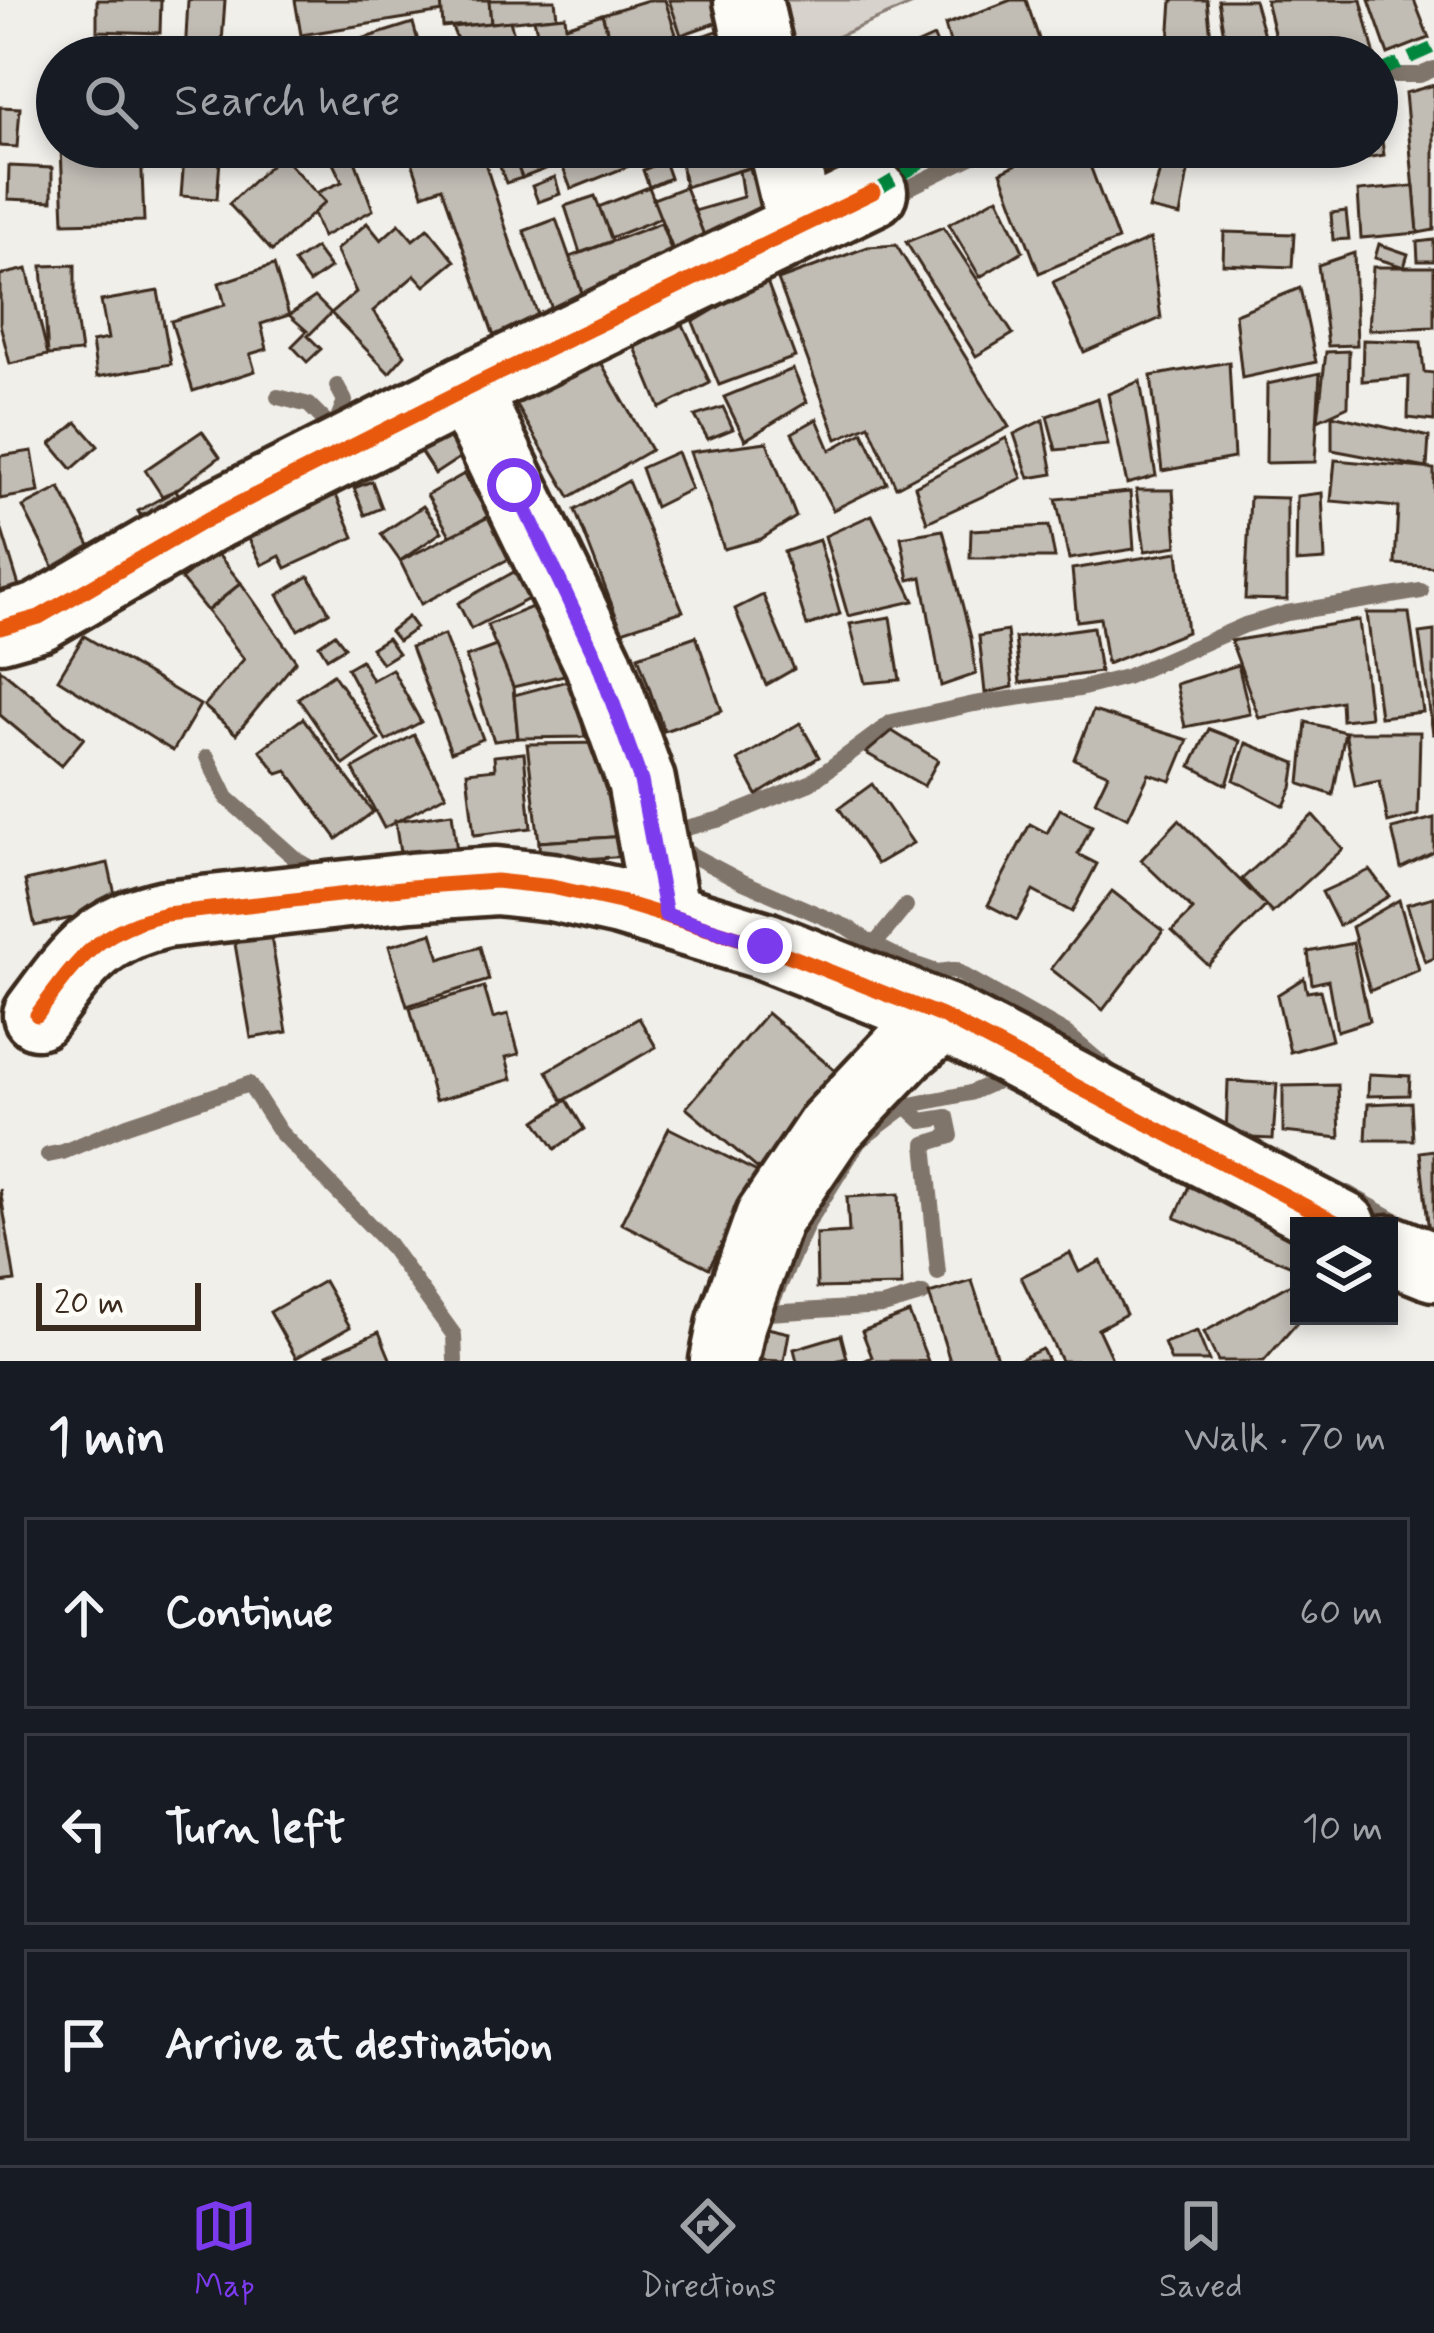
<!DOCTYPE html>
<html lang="en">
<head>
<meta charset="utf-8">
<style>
	:root { --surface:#171b24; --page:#242831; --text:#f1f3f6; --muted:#9ea1a6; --line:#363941; --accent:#7c3aed }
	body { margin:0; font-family:Mynerve,sans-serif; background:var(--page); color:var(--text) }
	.controls { position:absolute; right:36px; bottom:36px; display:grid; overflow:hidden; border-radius:0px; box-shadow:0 6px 18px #0003 }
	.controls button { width:108px; height:108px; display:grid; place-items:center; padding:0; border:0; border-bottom:3px solid var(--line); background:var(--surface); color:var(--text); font:60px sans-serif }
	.scale { position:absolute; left:36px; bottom:30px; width:165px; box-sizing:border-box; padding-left:12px; border:6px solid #3b2a1e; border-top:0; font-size:33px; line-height:42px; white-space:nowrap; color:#3b2a1e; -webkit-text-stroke:9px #fdfcf7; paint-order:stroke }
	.stop { position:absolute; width:36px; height:36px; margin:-27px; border:9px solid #7c3aed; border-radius:50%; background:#fff }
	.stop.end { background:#7c3aed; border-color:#fff; box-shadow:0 3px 12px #0008 }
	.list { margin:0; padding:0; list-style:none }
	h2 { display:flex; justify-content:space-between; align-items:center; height:156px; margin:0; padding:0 48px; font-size:51px }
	h2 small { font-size:39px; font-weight:400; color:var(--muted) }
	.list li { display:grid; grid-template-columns:78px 1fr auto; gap:36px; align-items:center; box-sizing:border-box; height:192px; margin:0 24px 24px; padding:0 24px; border:3px solid var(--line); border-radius:0px }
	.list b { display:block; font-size:45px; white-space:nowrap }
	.list em { font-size:39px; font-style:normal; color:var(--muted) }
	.icon { flex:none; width:66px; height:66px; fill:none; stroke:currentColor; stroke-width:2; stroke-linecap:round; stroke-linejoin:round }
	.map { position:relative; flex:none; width:1434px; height:1361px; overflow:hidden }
	.search { position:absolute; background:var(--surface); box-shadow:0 6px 18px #0003; left:36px; right:36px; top:36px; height:132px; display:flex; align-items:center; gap:30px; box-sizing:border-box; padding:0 42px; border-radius:66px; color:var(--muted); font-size:45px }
	.sheet { height:804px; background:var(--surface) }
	nav { display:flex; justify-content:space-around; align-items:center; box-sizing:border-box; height:168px; border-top:3px solid var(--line); background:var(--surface); font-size:33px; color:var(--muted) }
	nav a { display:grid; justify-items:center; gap:6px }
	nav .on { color:var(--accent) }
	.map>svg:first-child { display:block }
	.green { fill:#d7d2cc; stroke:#897e75; stroke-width:3 }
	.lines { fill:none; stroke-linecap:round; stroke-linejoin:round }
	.stream { stroke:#80746b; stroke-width:16 }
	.building { fill:#c1bcb4; stroke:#3b2a1e; stroke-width:3 }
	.minor-casing { stroke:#3b2a1e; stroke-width:75 }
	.minor { stroke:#fdfcf7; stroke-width:66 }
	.quiet { stroke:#00873e; stroke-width:12; stroke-dasharray:24 12; stroke-linecap:butt }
	.cycleway-casing { stroke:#fdfcf7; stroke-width:22 }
	.cycleway { stroke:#e8590c; stroke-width:15 }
	.route { stroke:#7c3aed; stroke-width:15 }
</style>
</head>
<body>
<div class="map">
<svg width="1434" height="1361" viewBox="0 0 1434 1361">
	<rect width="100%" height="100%" fill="#f1efea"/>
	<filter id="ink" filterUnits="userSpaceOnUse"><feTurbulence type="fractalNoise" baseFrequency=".00833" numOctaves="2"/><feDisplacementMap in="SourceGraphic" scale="24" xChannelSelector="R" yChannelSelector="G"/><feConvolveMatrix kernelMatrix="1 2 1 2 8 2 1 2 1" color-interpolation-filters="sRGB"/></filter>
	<g filter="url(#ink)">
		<polygon class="green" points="762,0 922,0 790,57"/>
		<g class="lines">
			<g class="stream">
				<polyline points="1377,75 1420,75 1434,69"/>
				<polyline points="890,197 991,147"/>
				<polyline points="278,397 309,405 341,437"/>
				<polyline points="333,430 345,401 337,386"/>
				<polyline points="207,757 227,798 298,861 321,874"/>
				<polyline points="874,945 906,906"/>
				<polyline points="1113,1073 1067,1034 954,970 937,972 908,962 874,945 847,927 741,881 682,850 674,843 674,836 682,829 721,819 810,783 892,722 974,704 1079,689 1126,677 1245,625 1287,613 1421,591"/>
				<polyline points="906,1106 922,1121 947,1117 951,1136 925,1144 938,1273"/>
				<polyline points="48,1155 63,1152 127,1125 249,1084 280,1132 388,1244 454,1335 455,1361"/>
				<polyline points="1347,1193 1397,1221 1405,1231"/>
				<polyline points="772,1302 808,1223 859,1141 906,1106 970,1093 1006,1077"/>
				<polyline points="760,1320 768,1313 883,1306 923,1294"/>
			</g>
		</g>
		<g class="building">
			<polygon points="97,0 161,0 160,33 97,31"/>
			<polygon points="188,0 225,0 221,57 185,56"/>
			<polygon points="295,0 441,0 443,12 301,35"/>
			<polygon points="441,0 489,0 491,23 443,27"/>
			<polygon points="489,0 555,0 557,17 491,23"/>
			<polygon points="648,0 665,0 676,34 614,53 602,14"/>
			<polygon points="669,0 732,0 738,15 681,35"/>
			<polygon points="1011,0 1026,0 1045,57 954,57 945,25"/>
			<polygon points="1172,0 1207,0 1213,57 1168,57"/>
			<polygon points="1218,0 1254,0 1268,49 1227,54"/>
			<polygon points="1266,0 1361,0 1375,57 1280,57"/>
			<polygon points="1369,0 1414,0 1429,38 1388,54"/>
			<polygon points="602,14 611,45 571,57 543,57 534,19 565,16 566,26"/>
			<polygon points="510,21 521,57 464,57 452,27"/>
			<polygon points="413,23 422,56 371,57 365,38"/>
			<polygon points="734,26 741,49 712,57 697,57 692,39"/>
			<polygon points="934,37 942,57 889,57"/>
			<polygon points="365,38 371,57 330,57 327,48"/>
			<polygon points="684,41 688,57 629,57"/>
			<polygon points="1434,85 1434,230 1418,233 1405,93"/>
			<polygon points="0,107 20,108 17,147 0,146"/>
			<polygon points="1377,107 1384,155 1328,164 1325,147 1377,147"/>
			<polygon points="61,147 141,147 144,221 64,223"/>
			<polygon points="185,147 221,147 217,199 181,196"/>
			<polygon points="336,147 350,147 373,210 322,237 313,213 325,202 316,193 342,182 327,151"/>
			<polygon points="407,147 480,147 512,247 540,320 494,336 442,187 423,194"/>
			<polygon points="510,147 543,147 551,167 522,178"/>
			<polygon points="555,147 627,147 634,164 571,189"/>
			<polygon points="643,147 678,147 679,149 664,161 652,167"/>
			<polygon points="686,147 758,147 761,164 685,187 679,149"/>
			<polygon points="802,147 876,147 883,169 819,193"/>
			<polygon points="1052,147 1083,147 1118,240 1039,273 1001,172"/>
			<polygon points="1090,147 1160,147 1097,166"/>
			<polygon points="1165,153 1191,155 1180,216 1149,209"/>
			<polygon points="281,155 325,202 272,251 229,204"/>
			<polygon points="514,157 522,178 506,183 499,164"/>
			<polygon points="664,161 670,178 649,187 643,170"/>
			<polygon points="761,164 771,198 757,224 709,248 694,211 743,197 739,171"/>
			<polygon points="9,166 52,168 52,201 8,199"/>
			<polygon points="555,177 560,194 538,202 532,186"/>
			<polygon points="1414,186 1418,233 1361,238 1358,191"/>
			<polygon points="649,187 661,218 610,238 598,207"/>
			<polygon points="685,187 709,248 677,260 653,199"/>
			<polygon points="595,196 612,241 580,253 565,206"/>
			<polygon points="998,197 1023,251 980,277 949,224"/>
			<polygon points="1346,211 1349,239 1333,240 1331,213"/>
			<polygon points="556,219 584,298 552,309 524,231"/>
			<polygon points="367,223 381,240 399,224 413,240 428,228 455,261 425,286 415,275 373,311 405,355 389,373 331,313 356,292 336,250"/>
			<polygon points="661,223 676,263 584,298 570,257"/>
			<polygon points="943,227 1013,334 976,356 906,242"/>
			<polygon points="1224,232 1294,234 1292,267 1223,264"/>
			<polygon points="1150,239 1161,318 1084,352 1053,282"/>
			<polygon points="1434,240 1434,261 1418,261 1417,242"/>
			<polygon points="1379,244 1408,254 1404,267 1375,258"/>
			<polygon points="896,245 1009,427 896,487 869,425 837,439 778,280 868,247"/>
			<polygon points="315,248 330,268 309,283 294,262"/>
			<polygon points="1354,253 1357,345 1328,346 1318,265"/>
			<polygon points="75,265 75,310 81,352 48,355 42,266"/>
			<polygon points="274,265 289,315 261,324 267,349 250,354 255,371 193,391 171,321 225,305 219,283"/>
			<polygon points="1373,267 1434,267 1434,327 1369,330"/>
			<polygon points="27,269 48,355 10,364 0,324 0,275"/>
			<polygon points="766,279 795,357 719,385 693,322"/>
			<polygon points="1300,288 1316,362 1242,378 1235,314"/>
			<polygon points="158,291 171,364 97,377 92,342 108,339 101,301"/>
			<polygon points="315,297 331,313 308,336 321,349 307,362 292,346 307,331 289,315"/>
			<polygon points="680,318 710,383 660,408 632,340"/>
			<polygon points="1363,340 1421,342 1424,372 1434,373 1434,421 1408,418 1409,377 1362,381"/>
			<polygon points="1349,351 1348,406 1318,420 1326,352"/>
			<polygon points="598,357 651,450 570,497 516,404"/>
			<polygon points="1229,362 1234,458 1162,471 1151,376"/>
			<polygon points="793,369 807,402 745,440 724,397"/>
			<polygon points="1320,373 1315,462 1266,463 1267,384"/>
			<polygon points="1140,381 1156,476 1127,484 1108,394"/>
			<polygon points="1098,398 1108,445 1056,450 1047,416"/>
			<polygon points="723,407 733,429 708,439 695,416"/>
			<polygon points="1332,415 1429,437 1427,468 1332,450"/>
			<polygon points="817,419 830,450 863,432 887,483 833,510 792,433"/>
			<polygon points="1043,420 1053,474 1029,478 1014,434"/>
			<polygon points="460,421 476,447 435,474 418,448"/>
			<polygon points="77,422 98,446 72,469 51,444"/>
			<polygon points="202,431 220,457 176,490 162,496 145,470"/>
			<polygon points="1006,438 1022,478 927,522 915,486"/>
			<polygon points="767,442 796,517 761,539 724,549 690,452"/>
			<polygon points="32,451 39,492 0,499 0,456"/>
			<polygon points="677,452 691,489 655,507 641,468"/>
			<polygon points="1335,460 1434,469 1434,567 1395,564 1398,507 1331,501"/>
			<polygon points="464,474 489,516 451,537 427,495"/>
			<polygon points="372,481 382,508 365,515 354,488"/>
			<polygon points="628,481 683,611 622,631 575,510"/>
			<polygon points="332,486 354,537 286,568 280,556 262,565 243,527"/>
			<polygon points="60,488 104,572 66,592 23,507"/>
			<polygon points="176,490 186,508 149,530 138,511"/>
			<polygon points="1136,490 1173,490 1177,546 1145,551"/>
			<polygon points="1130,492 1134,549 1069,559 1056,499"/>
			<polygon points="1322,493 1325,560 1296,562 1297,496"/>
			<polygon points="1250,497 1287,498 1287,600 1245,599"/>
			<polygon points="423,506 442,532 400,561 381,534"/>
			<polygon points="507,508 528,549 421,604 400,561"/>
			<polygon points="872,515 914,601 848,616 825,536"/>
			<polygon points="0,524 23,599 0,607"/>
			<polygon points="1049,526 1055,558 970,558 971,530"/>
			<polygon points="943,530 971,638 976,674 941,686 922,577 909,580 901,537"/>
			<polygon points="819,540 840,614 807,626 784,552"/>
			<polygon points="216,552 241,583 207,611 181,579"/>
			<polygon points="1178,552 1187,632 1107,664 1100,618 1077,621 1072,569"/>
			<polygon points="530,563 540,593 471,629 458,603"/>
			<polygon points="309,576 329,612 298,630 278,595"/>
			<polygon points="241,583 296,661 236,734 204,706 244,659 207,611"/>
			<polygon points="763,595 794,669 766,685 735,609"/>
			<polygon points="552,599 573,673 513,687 487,625"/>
			<polygon points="1367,613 1409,613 1423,712 1380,717"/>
			<polygon points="408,617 416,628 398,641 390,631"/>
			<polygon points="890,617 900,680 865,683 850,624"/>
			<polygon points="1359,620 1370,717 1342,720 1341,701 1259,718 1231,641"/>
			<polygon points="1093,627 1100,672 1020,683 1015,638"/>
			<polygon points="1007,631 1013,687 985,693 979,636"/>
			<polygon points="1434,631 1434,734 1433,734 1419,633"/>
			<polygon points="335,634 345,647 327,658 319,645"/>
			<polygon points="444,635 483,739 451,752 411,647"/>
			<polygon points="84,636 200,705 173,751 58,679"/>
			<polygon points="696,636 722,711 664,731 638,656"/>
			<polygon points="387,638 398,653 382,663 371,648"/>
			<polygon points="496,646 513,687 518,738 494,741 466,657"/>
			<polygon points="361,660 372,680 392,669 421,722 386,741 347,668"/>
			<polygon points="1238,665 1250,714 1185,727 1176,684"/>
			<polygon points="0,669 84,738 61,766 0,715"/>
			<polygon points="333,674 379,740 344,765 298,698"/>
			<polygon points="574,679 585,737 518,738 514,695"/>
			<polygon points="1093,711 1188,740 1171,781 1149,774 1128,818 1095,801 1108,774 1074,759"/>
			<polygon points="303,718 373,812 337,839 287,771 278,774 260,750"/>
			<polygon points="1306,722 1345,732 1333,795 1300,784"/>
			<polygon points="800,723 819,757 757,795 738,760"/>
			<polygon points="1209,729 1240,741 1227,785 1191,766"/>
			<polygon points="892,731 938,760 924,786 866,753"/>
			<polygon points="1345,732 1420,732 1418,815 1388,823 1380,781 1355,786"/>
			<polygon points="414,735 446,795 384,828 353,769"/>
			<polygon points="607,743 641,835 539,842 527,744"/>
			<polygon points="1246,743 1296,763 1292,788 1284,806 1234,780"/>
			<polygon points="524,753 531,828 474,835 467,772 495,769 494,756"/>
			<polygon points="872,784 913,843 877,864 839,808"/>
			<polygon points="1060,809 1092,826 1078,854 1097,864 1072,912 1033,891 1017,920 988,905 1030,824 1047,833"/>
			<polygon points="452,813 457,851 401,859 395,821"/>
			<polygon points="1313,815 1343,849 1272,913 1242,879"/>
			<polygon points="1434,818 1434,852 1401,868 1392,829"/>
			<polygon points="1179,820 1266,906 1208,965 1172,931 1193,910 1141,860"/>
			<polygon points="641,835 642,855 540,862 539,842"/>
			<polygon points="108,863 118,908 35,926 25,881"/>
			<polygon points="1370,870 1389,896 1339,926 1322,892"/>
			<polygon points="1112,891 1163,931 1103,1010 1051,969"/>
			<polygon points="1434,897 1434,958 1425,962 1407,904"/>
			<polygon points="1399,900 1419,970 1370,991 1352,927"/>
			<polygon points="270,931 287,1032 251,1038 234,938"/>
			<polygon points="432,933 440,959 480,947 489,980 407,1006 389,946"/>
			<polygon points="1353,943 1369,1021 1337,1031 1328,980 1312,984 1308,952"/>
			<polygon points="1304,978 1307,992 1320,990 1332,1040 1290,1052 1277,995"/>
			<polygon points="484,987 493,1018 508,1014 519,1054 506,1057 512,1079 435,1101 410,1008"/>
			<polygon points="767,1013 839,1074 759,1170 686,1108"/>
			<polygon points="639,1018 656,1047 563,1101 547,1071"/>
			<polygon points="1369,1074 1410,1076 1409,1095 1368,1096"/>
			<polygon points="1228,1081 1277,1084 1273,1139 1226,1137"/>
			<polygon points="1338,1085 1340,1138 1283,1132 1283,1086"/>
			<polygon points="567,1100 584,1129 555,1149 536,1121"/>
			<polygon points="1411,1102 1413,1140 1366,1140 1368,1104"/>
			<polygon points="669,1128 759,1173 709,1268 621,1223"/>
			<polygon points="1434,1150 1434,1240 1430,1241 1420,1152"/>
			<polygon points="1193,1177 1299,1226 1299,1269 1175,1218"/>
			<polygon points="0,1189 15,1281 0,1283"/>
			<polygon points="899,1194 902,1286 817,1288 816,1234 849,1232 847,1197"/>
			<polygon points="1070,1253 1079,1272 1101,1261 1126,1314 1098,1329 1113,1361 1061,1361 1021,1277"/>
			<polygon points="324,1281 350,1327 296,1358 270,1312"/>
			<polygon points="972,1281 998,1361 950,1361 929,1294"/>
			<polygon points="1296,1281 1299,1285 1299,1316 1303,1316 1264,1361 1218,1361 1204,1332"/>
			<polygon points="909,1313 928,1361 863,1361 872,1357 862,1331"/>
			<polygon points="763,1327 789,1333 784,1361 756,1360"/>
			<polygon points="1197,1331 1209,1361 1171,1361 1164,1343"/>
			<polygon points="379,1332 391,1361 330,1361 327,1355"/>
			<polygon points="841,1335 847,1358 835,1361 797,1361 794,1349"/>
			<polygon points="1042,1349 1048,1361 1016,1361"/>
		</g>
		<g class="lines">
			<g class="minor-casing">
				<g id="minor">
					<polyline points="748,0 761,57"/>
					<polyline points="782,147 801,226"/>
					<polyline points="466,389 598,662 641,781 666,915"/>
					<polyline points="0,628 39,617 208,519 466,389 873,192"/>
					<path d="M 37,1015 C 77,961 97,929 166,914 L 411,887 L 496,881 L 552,887 L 620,902 L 765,946 L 944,1017 L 1343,1226"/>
					<polyline points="1389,1249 1434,1267"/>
					<polyline points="724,1361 732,1322 769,1218 830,1128 904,1050 944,1017"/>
				</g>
			</g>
			<use href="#minor" class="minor"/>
			<g class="quiet">
				<polyline points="1377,73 1434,47"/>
				<polyline points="873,192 949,147"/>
			</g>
			<g class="cycleway-casing">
				<g id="cycleway">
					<polyline points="0,628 39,617 208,519 466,389 873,192"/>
					<path d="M 37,1015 C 77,961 97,929 166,914 L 411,887 L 496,881 L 552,887 L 620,902 L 765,946 L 944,1017 L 1343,1226"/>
				</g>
			</g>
			<use href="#cycleway" class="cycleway"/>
		</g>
	</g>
	<g class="lines" filter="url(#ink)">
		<polyline class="route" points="514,485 598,662 641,781 666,915 765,946"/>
	</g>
</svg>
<div class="controls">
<button><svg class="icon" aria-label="layers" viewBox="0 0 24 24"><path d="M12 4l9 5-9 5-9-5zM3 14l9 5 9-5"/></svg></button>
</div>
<div class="scale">20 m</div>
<div class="stop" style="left:514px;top:485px"></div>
<div class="stop end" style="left:765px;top:946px"></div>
<div class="search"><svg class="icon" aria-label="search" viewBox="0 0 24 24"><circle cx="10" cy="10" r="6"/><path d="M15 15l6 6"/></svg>Search here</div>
</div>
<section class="sheet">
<h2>1 min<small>Walk · 70 m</small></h2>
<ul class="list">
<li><svg class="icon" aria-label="ahead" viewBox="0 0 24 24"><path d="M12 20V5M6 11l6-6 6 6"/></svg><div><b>Continue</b></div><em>60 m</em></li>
<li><svg class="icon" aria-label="left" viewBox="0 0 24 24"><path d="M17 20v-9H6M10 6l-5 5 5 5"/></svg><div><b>Turn left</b></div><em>10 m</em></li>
<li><svg class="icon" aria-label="arrive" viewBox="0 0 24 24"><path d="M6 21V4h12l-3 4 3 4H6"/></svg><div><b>Arrive at destination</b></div></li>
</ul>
</section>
<nav>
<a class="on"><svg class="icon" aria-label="map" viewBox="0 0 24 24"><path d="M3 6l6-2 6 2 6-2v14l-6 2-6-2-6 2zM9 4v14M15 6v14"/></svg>Map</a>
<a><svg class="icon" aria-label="directions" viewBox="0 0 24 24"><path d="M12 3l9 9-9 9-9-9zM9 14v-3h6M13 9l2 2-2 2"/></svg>Directions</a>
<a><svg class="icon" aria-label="saved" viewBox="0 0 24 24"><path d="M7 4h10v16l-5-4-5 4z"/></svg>Saved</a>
</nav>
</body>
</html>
